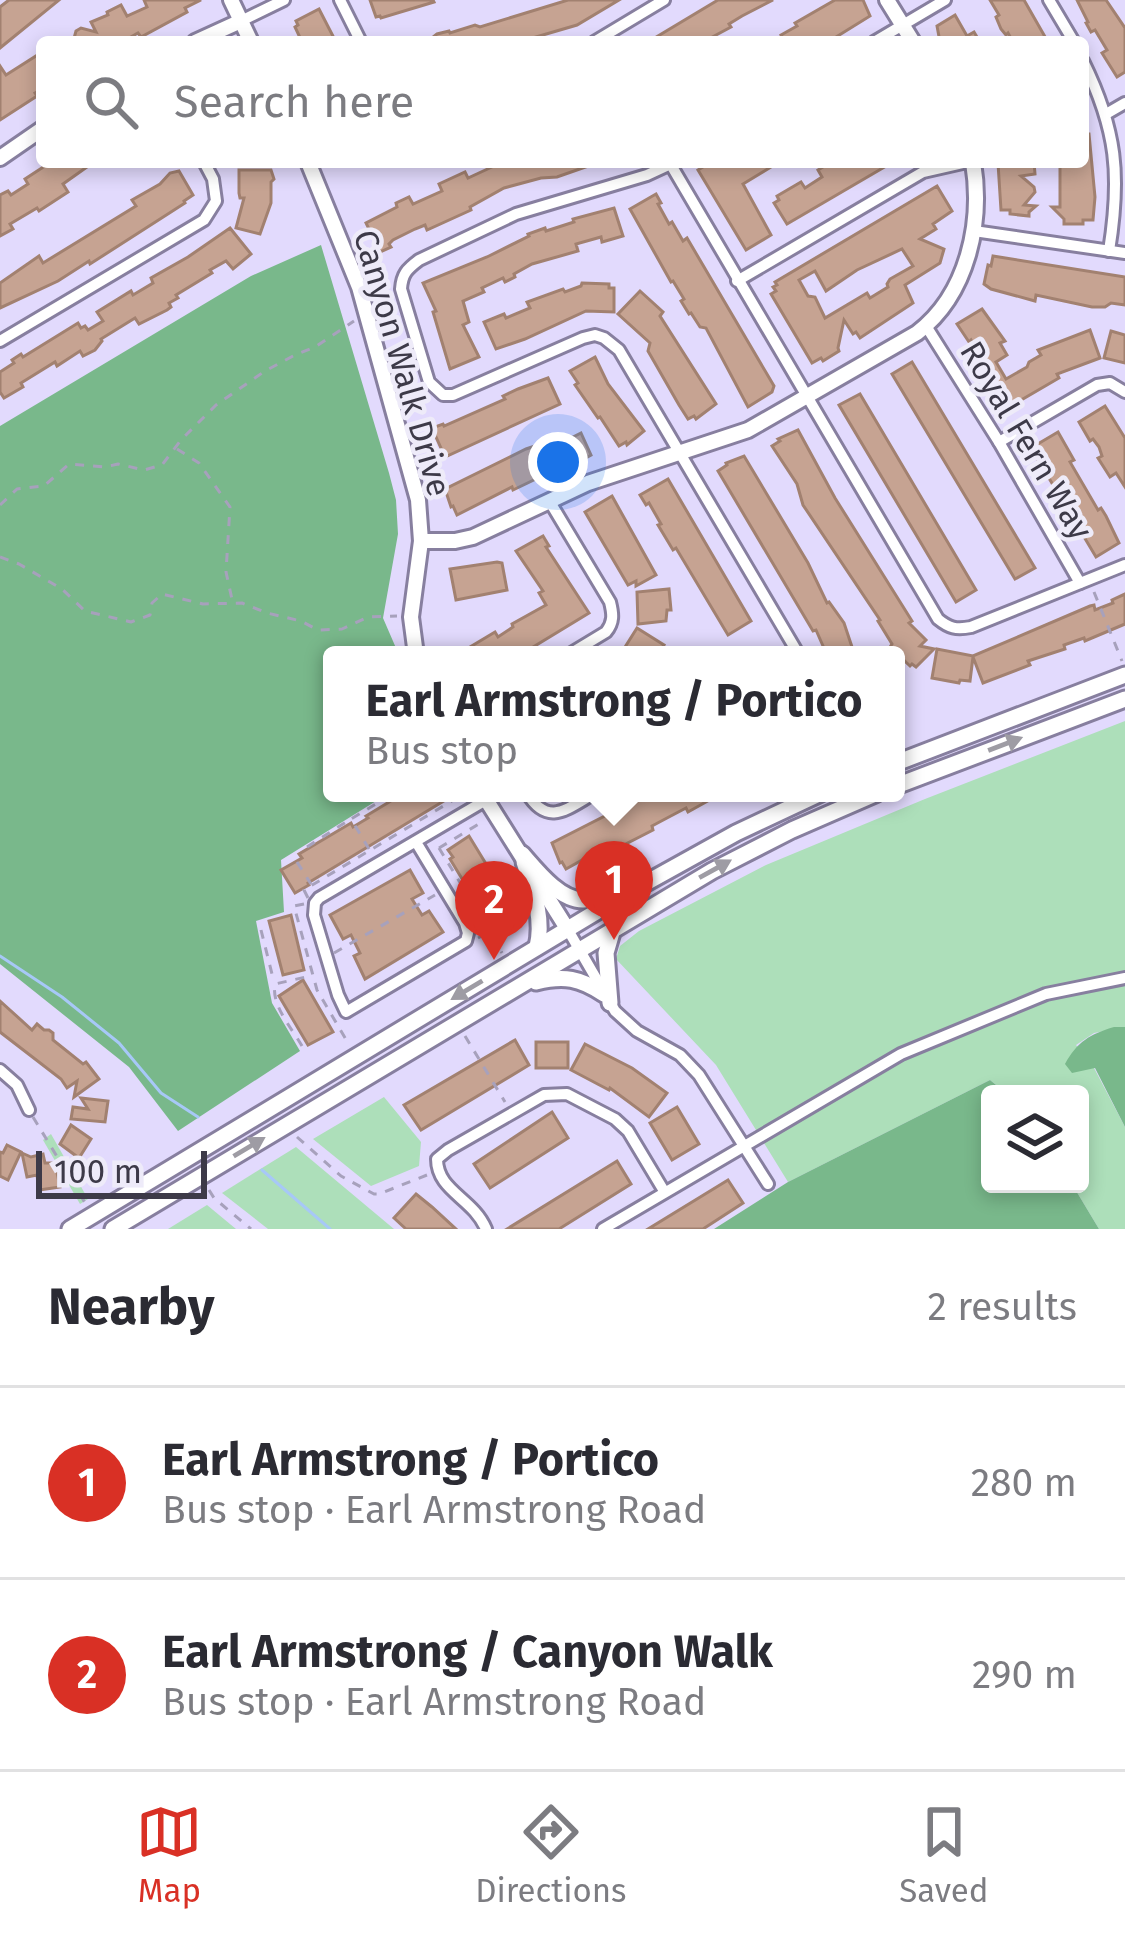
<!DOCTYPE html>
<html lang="en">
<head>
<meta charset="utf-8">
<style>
	:root { --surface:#fff; --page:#f2f2f3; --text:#2b2b33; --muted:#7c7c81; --line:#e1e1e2; --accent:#d93025 }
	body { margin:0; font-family:"Fira Sans",sans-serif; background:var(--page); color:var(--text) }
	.controls { position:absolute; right:36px; bottom:36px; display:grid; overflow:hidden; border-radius:12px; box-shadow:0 6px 18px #0003 }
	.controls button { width:108px; height:108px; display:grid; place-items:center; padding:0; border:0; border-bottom:3px solid var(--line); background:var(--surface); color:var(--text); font:60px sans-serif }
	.scale { position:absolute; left:36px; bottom:30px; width:171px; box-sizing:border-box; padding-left:12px; border:6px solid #3d3a48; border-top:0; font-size:33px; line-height:42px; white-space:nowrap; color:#3d3a48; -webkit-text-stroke:9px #eeebf9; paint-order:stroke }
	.you { position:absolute; left:558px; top:462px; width:42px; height:42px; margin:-30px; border:9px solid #fff; border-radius:50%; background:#1a73e8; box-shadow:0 0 0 18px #1a73e833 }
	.badge { display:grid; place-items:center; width:78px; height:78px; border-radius:50%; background:var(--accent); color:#fff; font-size:39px; font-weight:700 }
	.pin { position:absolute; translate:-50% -99px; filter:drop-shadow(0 3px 6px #0008) }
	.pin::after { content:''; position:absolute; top:63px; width:42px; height:36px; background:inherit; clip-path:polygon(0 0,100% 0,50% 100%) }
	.popup { position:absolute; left:323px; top:646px; width:582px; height:156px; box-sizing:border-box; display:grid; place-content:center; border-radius:12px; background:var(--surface); filter:drop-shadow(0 3px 9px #0005); font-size:39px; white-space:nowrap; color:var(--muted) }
	.popup b { font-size:45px; color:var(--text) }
	.popup::after { content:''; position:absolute; left:50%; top:100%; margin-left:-24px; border:24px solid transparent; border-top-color:var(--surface) }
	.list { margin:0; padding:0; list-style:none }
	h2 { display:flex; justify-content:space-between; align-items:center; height:156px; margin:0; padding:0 48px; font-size:51px }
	h2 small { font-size:39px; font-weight:400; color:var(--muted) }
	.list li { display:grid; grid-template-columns:78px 1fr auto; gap:36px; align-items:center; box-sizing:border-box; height:192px; padding:0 48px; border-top:3px solid var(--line) }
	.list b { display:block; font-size:45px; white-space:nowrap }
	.list p { margin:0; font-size:39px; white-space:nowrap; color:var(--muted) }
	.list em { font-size:39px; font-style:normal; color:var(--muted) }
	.icon { flex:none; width:66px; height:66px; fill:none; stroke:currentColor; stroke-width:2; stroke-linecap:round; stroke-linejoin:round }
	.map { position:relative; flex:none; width:1125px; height:1229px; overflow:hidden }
	.search { position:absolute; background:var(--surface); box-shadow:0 6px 18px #0003; left:36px; right:36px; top:36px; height:132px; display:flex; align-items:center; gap:30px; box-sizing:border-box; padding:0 42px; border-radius:12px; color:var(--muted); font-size:45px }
	.sheet { height:540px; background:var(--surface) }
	nav { display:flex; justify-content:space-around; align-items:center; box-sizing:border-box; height:168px; border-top:3px solid var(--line); background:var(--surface); font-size:33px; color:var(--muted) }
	nav a { display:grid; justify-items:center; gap:6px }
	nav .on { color:var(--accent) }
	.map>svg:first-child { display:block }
	.green { fill:#addfba }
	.forest { fill:#79b88b }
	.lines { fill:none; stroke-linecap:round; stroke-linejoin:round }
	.stream { stroke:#a7c8f7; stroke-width:3 }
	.building { fill:#c6a392; stroke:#a28170; stroke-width:3; fill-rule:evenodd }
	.minor-casing { stroke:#877f9f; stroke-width:16 }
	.tertiary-casing { stroke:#877f9f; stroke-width:20 }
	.secondary-casing { stroke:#877f9f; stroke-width:21 }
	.path { stroke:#a7a1bc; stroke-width:3; stroke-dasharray:9 9; stroke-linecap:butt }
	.minor { stroke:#fff; stroke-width:10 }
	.tertiary { stroke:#fff; stroke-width:14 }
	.secondary { stroke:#fff; stroke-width:15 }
	.oneway { fill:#9e9ca4 }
	.labels { text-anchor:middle; stroke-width:9; stroke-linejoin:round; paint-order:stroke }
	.street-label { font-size:33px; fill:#3d3a48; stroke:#eeebf9 }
</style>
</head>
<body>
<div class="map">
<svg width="1125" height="1229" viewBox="0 0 1125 1229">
	<rect width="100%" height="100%" fill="#e2dafd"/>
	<g class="green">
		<polygon points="1125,721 1125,1027 1094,1033 1076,1045 1094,1068 1125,1127 1125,1229 1099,1229 1072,1184 1080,1184 1080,1094 1007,1094 990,1080 788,1182 716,1065 616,959 620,946 639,931 766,865 925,799"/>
		<polygon points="384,1097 421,1142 419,1166 371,1186 313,1139"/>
		<polygon points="51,1134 88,1199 80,1204 43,1140"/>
		<polygon points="296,1147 394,1229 268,1229 222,1193"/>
		<polygon points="207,1205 236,1229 168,1229"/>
	</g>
	<g class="forest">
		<polygon points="321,245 389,473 396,500 398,534 383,618 399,655 332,655 332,793 389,793 281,860 284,912 256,921 272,1003 300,1051 178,1131 129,1067 0,964 0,426 251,276"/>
		<path d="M 1114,1027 L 1125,1027 L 1125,1127 L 1095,1068 L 1072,1073 L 1065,1064 C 1077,1042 1090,1034 1114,1027 Z"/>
		<polygon points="990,1080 1007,1094 990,1094 990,1184 1072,1184 1099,1229 714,1229 788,1182"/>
	</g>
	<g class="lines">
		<g class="stream">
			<polyline points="0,956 62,997 119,1043 161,1093 198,1117"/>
			<polyline points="262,1170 330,1229"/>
		</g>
	</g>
	<g class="building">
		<polygon points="9,0 59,0 0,48 0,7"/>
		<polygon points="144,0 201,0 185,8 187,12 141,37 138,33 122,42 73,42 76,31 81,28 96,32 91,22 108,15 107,12 121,5 127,16 147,7"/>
		<polygon points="370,0 433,0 434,2 381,18 380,16 376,17"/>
		<polygon points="568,0 619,0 577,25 519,42 427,42 437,34 449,31 450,33 475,25 480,27"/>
		<polygon points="718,0 773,0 742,16 729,24 731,27 703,42 648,42"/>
		<polygon points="835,0 863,0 870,16 828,42 785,42 781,35 797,26 795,23"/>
		<polygon points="990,0 1024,0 1048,42 1013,42 1008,33 1006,35 1001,29 996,17 999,15"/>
		<polygon points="1077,0 1106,0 1125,28 1125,72 1117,77 1102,53 1107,50 1095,30 1091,32 1086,23 1088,22"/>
		<polygon points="319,9 336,42 302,42 295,27 298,25 296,21"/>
		<polygon points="955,15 967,36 974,32 980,42 940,42 937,26"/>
		<polygon points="36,56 42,58 42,89 35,93 37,96 0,120 0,66 6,75"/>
		<polygon points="1083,134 1089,134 1095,197 1093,220 1083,220 1083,224 1064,224 1064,219 1052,207 1060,207 1060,162 1083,162"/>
		<polygon points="51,162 94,162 63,184 68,192 39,211 37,208 10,224 13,229 0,236 0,195 8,191 11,195 28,184 25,179"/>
		<polygon points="493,162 594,164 557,177 541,178 504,188 470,207 471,210 427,230 425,225 415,229 393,240 389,244 391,247 380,252 366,223 397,207 396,203 409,197 413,204 442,191 439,184 465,172 468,178 494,166"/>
		<polygon points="711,162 779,162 743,184 771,235 746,250 698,170"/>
		<polygon points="831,162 893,162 787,224 774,203 779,200 777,196 801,182 805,188 822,177 818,170"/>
		<polygon points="1001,162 1034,162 1035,174 1021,176 1034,187 1035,192 1024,205 1036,206 1029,212 1029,216 1010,214 1010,210 1001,210 998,163"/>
		<polygon points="239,170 271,170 274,179 271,182 271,203 260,234 236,228 244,198 240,198 239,193"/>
		<polygon points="179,171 193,195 184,201 185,203 90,264 89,261 58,281 0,308 0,283 39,256 43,263 136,206 132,200 160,184 170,173"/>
		<path d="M 937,186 L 952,211 L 933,224 L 936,229 L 920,239 L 944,249 L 940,263 L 905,285 L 913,303 L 860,338 L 856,332 L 853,334 L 844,320 L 838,348 L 839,351 L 823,361 L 821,358 L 812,363 L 771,294 L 776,291 L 773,287 L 777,285 L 775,282 ZM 902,249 L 913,266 L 890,279 L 887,284 L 888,287 L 870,298 L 867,293 L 825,318 L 815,297 L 808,296 L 799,280 L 815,271 L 826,291 L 857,270 Z"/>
		<polygon points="656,194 661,203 658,204 669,224 672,222 683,241 687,238 774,386 772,392 748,407 706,328 700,327 691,313 689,314 681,301 684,299 673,281 671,282 630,209"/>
		<polygon points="614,208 623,236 602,242 601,237 576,244 578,251 532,264 514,274 515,277 505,282 503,278 482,288 484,292 463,301 469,322 463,325 479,357 450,369 433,312 436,311 423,283 487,257 529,236 528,234 545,228 546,231 574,222 573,219"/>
		<polygon points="230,228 251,254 233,269 226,261 210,270 212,273 176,295 178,298 169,303 171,307 167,310 139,324 135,318 101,339 102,341 95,350 83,356 80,351 57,366 55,362 21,383 23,387 4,398 0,392 0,372 14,363 12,360 21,354 23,357 78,323 81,328 85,326 88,330 103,321 97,312 131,291 133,295 153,283 151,278 188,257"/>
		<polygon points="993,256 1125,277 1125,305 1111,303 1105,307 1092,307 1036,295 1035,301 991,289 984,284 988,265 991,266"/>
		<polygon points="582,283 609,284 609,288 614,288 614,312 586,311 525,339 496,349 484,322 504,314 506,318 530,308 527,302 563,289 565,292 581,286"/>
		<polygon points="640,291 663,312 660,316 716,404 696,419 694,416 688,419 679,405 648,351 650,343 618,314"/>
		<polygon points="982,309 1005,341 1000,343 1007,355 996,362 1006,379 1027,367 1029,362 1041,355 1038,350 1090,330 1100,358 1057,374 1059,378 1004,410 991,388 995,385 995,381 971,340 969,342 957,324"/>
		<polygon points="1111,331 1125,335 1125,363 1104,358"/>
		<polygon points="595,357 608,384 644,431 627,445 626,442 619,446 600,417 598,418 575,385 578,383 570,371"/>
		<polygon points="912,362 1035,568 1015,579 892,374"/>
		<polygon points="548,378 560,404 445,457 432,428 443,424 444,426 505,399 503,396 518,389"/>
		<polygon points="860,394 976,590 956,602 839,405"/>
		<polygon points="1105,406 1125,438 1125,487 1116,473 1110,477 1098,458 1102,456 1099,447 1093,439 1090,441 1079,422"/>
		<polygon points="798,430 835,498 912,621 909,623 926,640 920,646 934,649 916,667 912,664 910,666 890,647 892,644 878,621 880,620 803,505 797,484 772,446 780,441 778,439"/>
		<polygon points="1058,432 1074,460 1070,462 1098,510 1101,508 1106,516 1119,543 1096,557 1031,448"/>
		<polygon points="581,433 591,455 573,465 563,470 561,467 513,490 512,487 457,515 453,506 451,507 445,489 526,449 547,442 548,445 563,442"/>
		<polygon points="744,456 808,563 827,603 829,602 844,623 854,653 827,655 816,630 813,631 718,471 727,465 726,463"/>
		<polygon points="668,479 751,621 728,635 676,548 673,550 658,525 661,524 649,503 646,505 640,495"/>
		<polygon points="612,496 656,575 636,586 636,581 628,585 585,512"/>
		<polygon points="543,536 549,546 546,547 589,613 525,652 527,655 475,655 470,647 495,632 498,637 513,627 512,624 546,605 539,593 543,591 516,551"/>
		<polygon points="497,562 502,563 507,590 456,600 450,569"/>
		<polygon points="669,589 671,610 667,610 666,621 638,624 637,592"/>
		<polygon points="1125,594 1125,624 1085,641 1084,638 1064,645 1065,649 1028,661 1030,665 983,683 973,657 970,681 960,680 959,683 932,678 937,649 973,656 1090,606 1094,605 1095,610 1113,603 1112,600"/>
		<polygon points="637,628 664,645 657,655 620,655"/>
		<polygon points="404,793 457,793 308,883 309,885 295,893 281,870 302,858 299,854 351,823 353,827 368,818 366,816"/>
		<polygon points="650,793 722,793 688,812 686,808 667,818 652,826 653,830 610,852 608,849 593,854 566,869 562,862 560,863 552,843"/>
		<polygon points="469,836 516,913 493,925 490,919 487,920 450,859 453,857 448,850"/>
		<polygon points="410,870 423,893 412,899 422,915 429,911 443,932 365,979 354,956 360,953 351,935 343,939 330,915"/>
		<polygon points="291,915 304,970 283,975 269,921"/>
		<polygon points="303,980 333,1032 308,1045 279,996"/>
		<polygon points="0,1001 32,1030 37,1024 44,1030 49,1030 53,1033 53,1040 83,1064 86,1062 99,1079 74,1097 77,1081 67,1088 61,1079 0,1032"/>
		<polygon points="515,1040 529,1065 421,1130 404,1105"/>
		<rect x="536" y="1042" width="32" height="26"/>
		<polygon points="585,1044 632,1068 667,1093 649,1117 610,1088 609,1090 571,1070"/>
		<polygon points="81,1098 108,1101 105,1122 71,1119 73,1107 88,1109"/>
		<polygon points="677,1107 699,1144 672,1160 650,1123"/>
		<polygon points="552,1112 568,1138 490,1188 474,1164"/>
		<polygon points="71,1125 91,1139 79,1158 60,1144"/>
		<polygon points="7,1145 21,1152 8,1180 0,1176 0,1152 3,1153"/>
		<polygon points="22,1153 31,1157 43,1154 45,1163 55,1163 60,1187 39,1190 37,1175 27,1177"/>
		<polygon points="617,1161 631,1184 559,1229 507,1229"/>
		<polygon points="728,1180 743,1203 703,1229 648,1229"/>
		<polygon points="416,1194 432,1207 456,1229 406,1229 394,1218"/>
	</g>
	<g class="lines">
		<g class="minor-casing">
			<g id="minor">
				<polyline points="340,0 361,42"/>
				<polyline points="1049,0 1074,42"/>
				<polyline points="241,21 284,0"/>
				<polyline points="594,42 664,0"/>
				<polyline points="874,42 945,0"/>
				<path d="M 1083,61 C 1117,130 1121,176 1109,251"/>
				<polyline points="1106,114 1125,103"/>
				<path d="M 675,162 L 647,175 L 516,214 L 419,260 C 407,269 402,274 401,289 L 429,382 L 443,395 L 453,395 L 583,338 L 595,335 L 604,338 L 619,350 L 799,655"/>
				<path d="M 671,165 L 938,619 C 949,628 956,630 971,627 L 1125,565"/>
				<polyline points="974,231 1125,253"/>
				<polyline points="737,281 923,172 967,162"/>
				<polyline points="926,326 999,442 1080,583"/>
				<polyline points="0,341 204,220 216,201 213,179 204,162"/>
				<polyline points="999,442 1097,385 1110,383 1125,392"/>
				<path d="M 550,502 L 610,602 C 613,614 614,622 606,632 L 568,655"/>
				<path d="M 527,793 C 548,828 568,808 595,793"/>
				<polyline points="416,842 465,923 468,933 466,941 346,1012 338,995 314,915 315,903 319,898 486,800"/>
				<polyline points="568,930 615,1011 637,1031 680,1055 699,1075 768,1184"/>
				<polyline points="0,1070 17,1085 29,1110"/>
				<path d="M 486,1229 C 473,1198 437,1191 437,1159 L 448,1150 L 544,1095 L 567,1094 L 615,1119 L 628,1131 L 664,1191"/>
				<polyline points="603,1229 901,1054 1046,994 1125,978"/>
			</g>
		</g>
		<g class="tertiary-casing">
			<g id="tertiary">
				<polyline points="231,0 251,42"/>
				<polyline points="887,0 913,42"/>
				<polyline points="195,42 241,21"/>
				<polyline points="0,158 42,129"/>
				<polyline points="308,162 359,287 418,500 421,541 411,617 416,655"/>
				<path d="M 421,541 L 455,541 L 473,537 L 588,483 L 748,430 L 917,333 C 968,294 983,222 973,162"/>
				<polyline points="482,793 568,930"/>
			</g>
		</g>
		<g class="secondary-casing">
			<g id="secondary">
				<polyline points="896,763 1125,675"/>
				<polyline points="896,786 1125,699"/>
				<path d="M 522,854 C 536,870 560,901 584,900 C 597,900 610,892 622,888"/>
				<path d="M 524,862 C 533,890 544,918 537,947"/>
				<path d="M 536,982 C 564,975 580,978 604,994"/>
				<polyline points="610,1003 606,953 613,929"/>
				<polyline points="70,1229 626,894 736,833 821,793"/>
				<polyline points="113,1229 712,871 792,830 877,793"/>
			</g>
		</g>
		<g class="path">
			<polyline points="177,449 199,463 230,507 226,572 233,604"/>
			<polyline points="0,505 17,489 44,486 69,464 105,467 118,464 144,470 162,465 181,440 216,405 265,371 295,355 315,347 354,321"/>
			<polyline points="0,557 19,564 62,589 85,611 131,622 150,615 152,603 162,594 203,604 242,603 267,613 301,621 318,630 342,629 368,617 397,616"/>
			<polyline points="1094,592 1122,661"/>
			<polyline points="307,847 349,820"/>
			<polyline points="439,848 490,932 516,916 517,907 512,897 519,893"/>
			<polyline points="439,848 482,822"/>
			<polyline points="369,849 351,819 394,793"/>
			<polyline points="297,862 311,884"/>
			<polyline points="308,898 304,890 465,793"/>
			<polyline points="304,904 294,906 317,990 348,1043"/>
			<polyline points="261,930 274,982"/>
			<polyline points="478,938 490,932 502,953"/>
			<polyline points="334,953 435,895"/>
			<polyline points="465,1036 505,1102"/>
			<path d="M 302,1046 C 291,1027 271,1005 275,984 L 310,976"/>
			<polyline points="33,1117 87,1206"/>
			<polyline points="297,1137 341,1176 374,1194 379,1194 427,1175"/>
			<polyline points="209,1190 214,1198 251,1229"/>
		</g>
		<use href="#minor" class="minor"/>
		<use href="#tertiary" class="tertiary"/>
		<use href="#secondary" class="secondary"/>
	</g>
	<defs><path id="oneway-solid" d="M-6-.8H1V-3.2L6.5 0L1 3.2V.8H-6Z" transform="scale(3)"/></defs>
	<g class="oneway">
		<use href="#oneway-solid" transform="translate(1005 744) rotate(-21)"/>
		<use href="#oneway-solid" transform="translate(715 869) rotate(-29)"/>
		<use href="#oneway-solid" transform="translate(467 990) rotate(149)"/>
		<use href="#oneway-solid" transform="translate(249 1147) rotate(-31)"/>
	</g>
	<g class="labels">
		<g class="street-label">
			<text transform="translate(403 363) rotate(74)" y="12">Canyon Walk Drive</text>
			<text transform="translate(1027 440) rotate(59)" y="12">Royal Fern Way</text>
		</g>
	</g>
</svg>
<div class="controls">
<button><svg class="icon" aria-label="layers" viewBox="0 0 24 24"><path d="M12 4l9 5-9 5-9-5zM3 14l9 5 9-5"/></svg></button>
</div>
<div class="scale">100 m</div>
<div class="you"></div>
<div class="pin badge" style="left:614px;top:940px">1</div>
<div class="popup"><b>Earl Armstrong / Portico</b>Bus stop</div>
<div class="pin badge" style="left:494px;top:960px">2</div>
<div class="search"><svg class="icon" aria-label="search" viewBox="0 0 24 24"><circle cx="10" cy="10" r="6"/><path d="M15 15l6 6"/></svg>Search here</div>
</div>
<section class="sheet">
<h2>Nearby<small>2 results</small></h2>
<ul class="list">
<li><span class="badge">1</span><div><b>Earl Armstrong / Portico</b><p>Bus stop · Earl Armstrong Road</p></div><em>280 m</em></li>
<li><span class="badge">2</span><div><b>Earl Armstrong / Canyon Walk</b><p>Bus stop · Earl Armstrong Road</p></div><em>290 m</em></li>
</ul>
</section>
<nav>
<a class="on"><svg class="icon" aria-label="map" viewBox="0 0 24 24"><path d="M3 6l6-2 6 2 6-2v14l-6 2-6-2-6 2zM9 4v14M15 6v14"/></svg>Map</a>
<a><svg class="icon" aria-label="directions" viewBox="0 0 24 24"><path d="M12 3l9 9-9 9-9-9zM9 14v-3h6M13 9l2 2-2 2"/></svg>Directions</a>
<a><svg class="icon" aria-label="saved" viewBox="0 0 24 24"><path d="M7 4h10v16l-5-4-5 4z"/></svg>Saved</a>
</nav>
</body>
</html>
